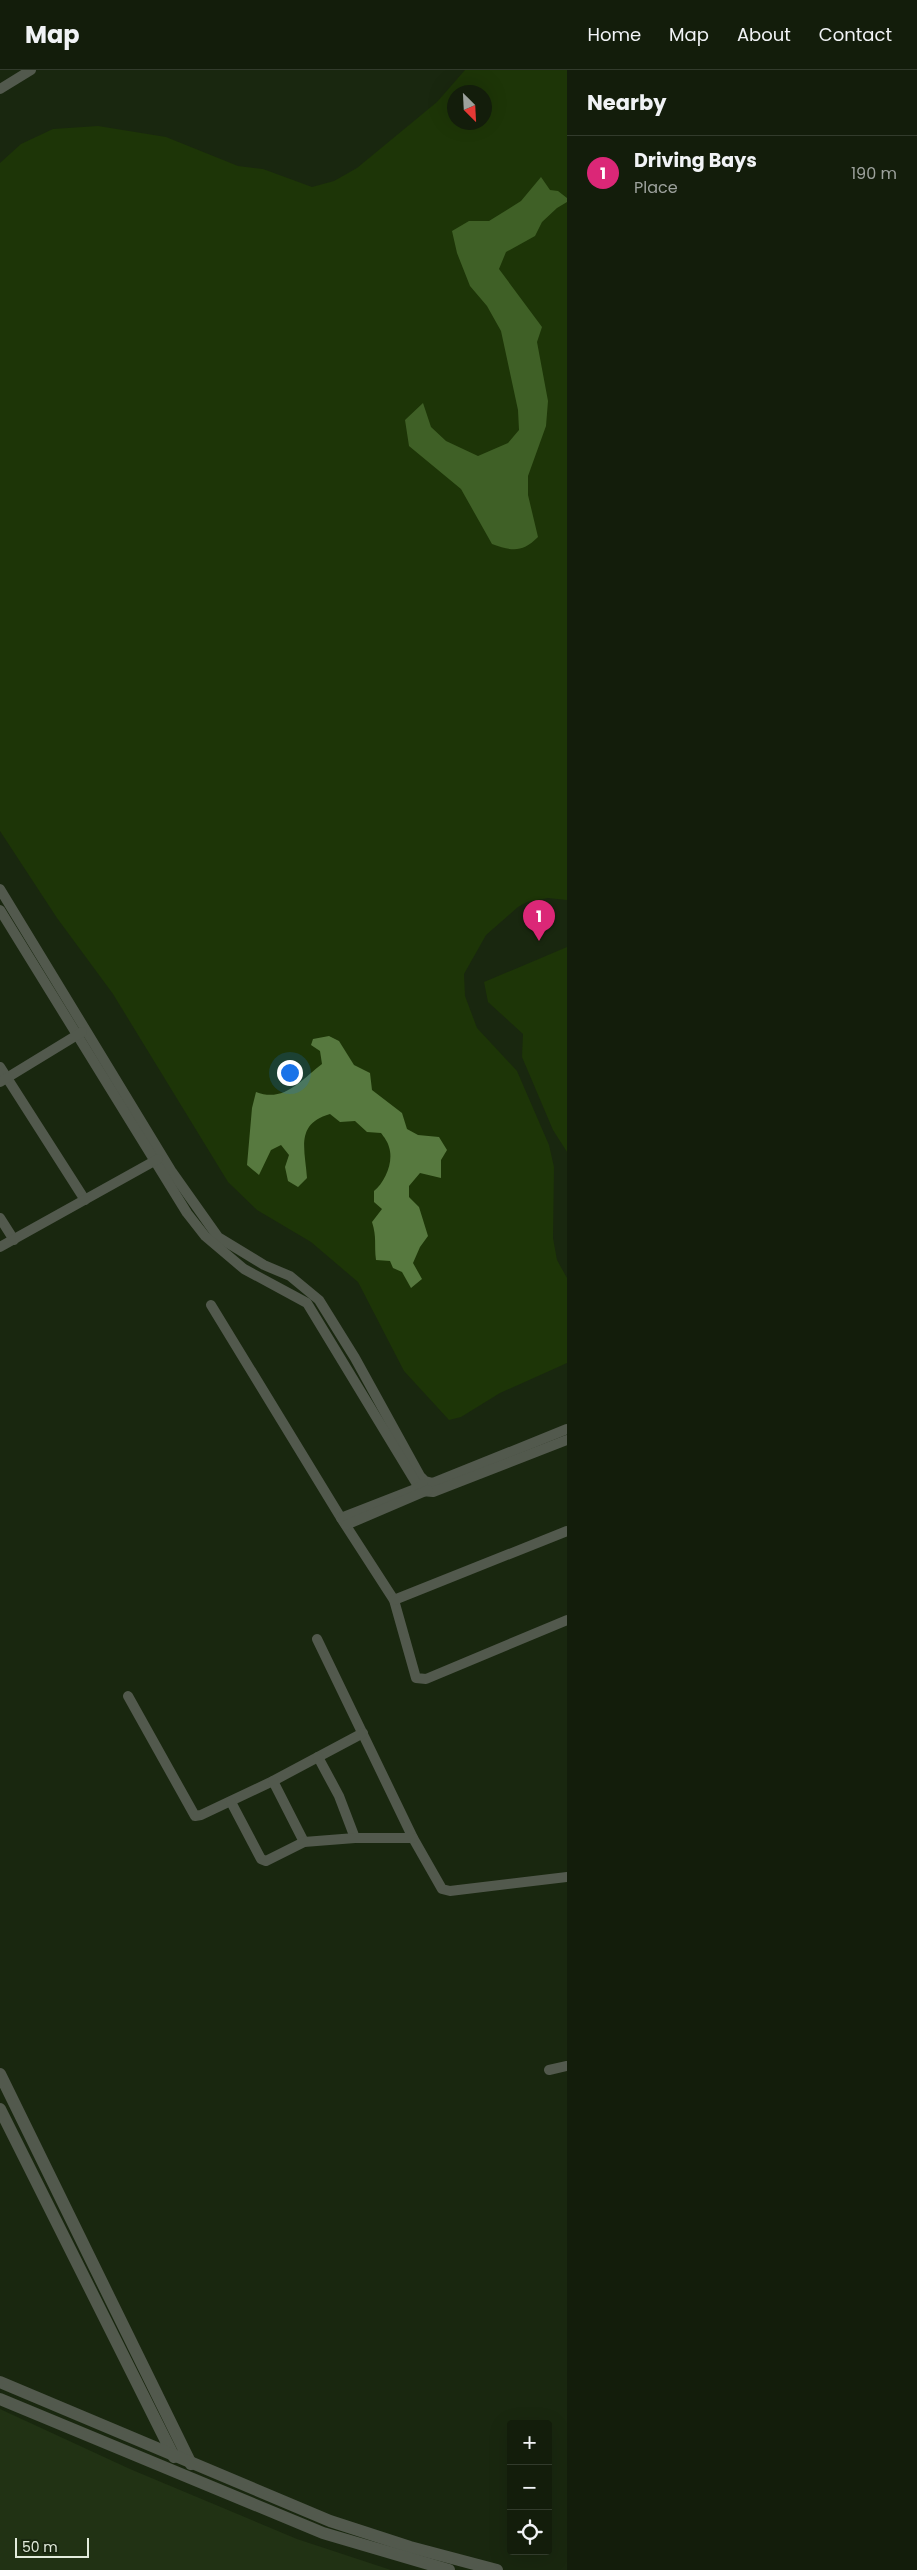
<!DOCTYPE html>
<html lang="en">
<head>
<meta charset="utf-8">
<style>
	:root { --surface:#131d0b; --page:#202a19; --text:#f1f3f6; --muted:#9da29d; --line:#323b2c; --accent:#db2777 }
	body { margin:0; font-family:Poppins,sans-serif; background:var(--page); color:var(--text) }
	.controls { position:absolute; right:15px; bottom:15px; display:grid; overflow:hidden; border-radius:5px; box-shadow:0 5px 20px #0002 }
	.controls button { width:45px; height:45px; display:grid; place-items:center; padding:0; border:0; border-bottom:1px solid var(--line); background:var(--surface); color:var(--text); font:25px sans-serif }
	.compass { position:absolute; left:447px; top:15px; width:45px; height:45px; border-radius:50%; background:var(--surface); box-shadow:0 5px 20px #0002; rotate:156deg }
	.scale { position:absolute; left:15px; bottom:12px; width:74px; box-sizing:border-box; padding-left:5px; border:2px solid #e2ebdc; border-top:0; font-size:14px; line-height:18px; white-space:nowrap; color:#e2ebdc; -webkit-text-stroke:4px #19270f; paint-order:stroke }
	.you { position:absolute; left:289px; top:1002px; width:18px; height:18px; margin:-12px; border:4px solid #fff; border-radius:50%; background:#1a73e8; box-shadow:0 0 0 8px #1a73e833 }
	.badge { display:grid; place-items:center; width:32px; height:32px; border-radius:50%; background:var(--accent); color:#fff; font-size:16px; font-weight:700 }
	.pin { position:absolute; translate:-50% -41px; filter:drop-shadow(0 1px 2px #0008) }
	.pin::after { content:''; position:absolute; top:26px; width:18px; height:15px; background:inherit; clip-path:polygon(0 0,100% 0,50% 100%) }
	.list { margin:0; padding:0; list-style:none }
	h2 { display:flex; justify-content:space-between; align-items:center; height:65px; margin:0; padding:0 20px; font-size:21px }
	h2 small { font-size:16px; font-weight:400; color:var(--muted) }
	.list li { display:grid; grid-template-columns:32px 1fr auto; gap:15px; align-items:center; box-sizing:border-box; height:75px; padding:0 20px; border-top:1px solid var(--line) }
	.list b { display:block; font-size:19px; white-space:nowrap }
	.list p { margin:0; font-size:16px; white-space:nowrap; color:var(--muted) }
	.list em { font-size:16px; font-style:normal; color:var(--muted) }
	.icon { flex:none; width:28px; height:28px; fill:none; stroke:currentColor; stroke-width:2; stroke-linecap:round; stroke-linejoin:round }
	.map { position:relative; flex:none; width:567px; height:2500px; overflow:hidden }
	header { display:flex; align-items:center; gap:30px; box-sizing:border-box; height:70px; padding:0 25px; background:var(--surface); border-bottom:1px solid var(--line) }
	header strong { font-size:24px }
	nav { display:flex; gap:28px; margin-inline-start:auto; font-size:18px }
	main { display:flex }
	aside { flex:1; background:var(--surface) }
	.map>svg:first-child { display:block }
	.built { fill:#213214 }
	.green { fill:#1d3507; fill-rule:evenodd }
	.forest { fill:#3f6026 }
	.water { fill:#57793f }
	.lines { fill:none; stroke-linecap:round; stroke-linejoin:round }
	.minor { stroke:#52594d; stroke-width:10 }
	.tertiary { stroke:#52594d; stroke-width:12 }
</style>
</head>
<body>
<header>
<strong>Map</strong>
<nav><a>Home</a><a>Map</a><a>About</a><a>Contact</a></nav>
</header>
<main>
<div class="map">
<svg width="567" height="2500" viewBox="0 0 567 2500">
	<rect width="100%" height="100%" fill="#19270f"/>
	<polygon class="built" points="0,2339 130,2399 297,2469 391,2500 0,2500"/>
	<g class="green">
		<path d="M 465,0 L 567,0 L 567,830 L 548,828 L 527,832 L 518,837 L 486,865 L 464,904 L 465,926 L 477,958 L 517,1001 L 549,1075 L 554,1097 L 553,1168 L 557,1190 L 567,1208 L 567,1293 L 500,1323 L 461,1347 L 449,1350 L 404,1301 L 358,1212 L 311,1172 L 257,1140 L 228,1112 L 113,924 L 57,848 L 0,761 L 0,93 L 21,74 L 53,59 L 98,56 L 166,67 L 238,96 L 263,99 L 312,117 L 334,111 L 357,98 L 437,32 ZM 454,22 L 484,22 L 484,52 L 454,52 Z"/>
		<polygon points="567,877 567,1082 553,1060 522,987 523,964 488,932 484,912"/>
	</g>
	<path class="forest" d="M 541,107 L 550,120 L 558,121 L 567,128 L 567,132 L 557,138 L 542,152 L 535,166 L 506,182 L 499,199 L 542,257 L 537,272 L 548,331 L 546,356 L 528,406 L 528,425 L 538,467 C 522,483 512,481 492,474 L 461,419 L 409,376 L 405,350 L 423,333 L 431,357 L 446,371 L 478,386 L 508,373 L 519,360 L 518,340 L 501,261 L 487,236 L 470,216 L 457,183 L 452,161 L 469,151 L 489,151 L 521,131 Z"/>
	<path class="water" d="M 329,966 L 339,971 L 354,995 L 370,1003 L 372,1020 L 402,1043 L 407,1059 L 418,1065 L 439,1067 L 447,1080 L 441,1090 L 441,1108 L 420,1103 L 409,1116 L 409,1127 L 419,1137 L 428,1166 L 420,1177 L 413,1193 L 422,1209 L 411,1218 L 402,1202 L 393,1198 L 390,1191 L 376,1190 C 374,1174 377,1168 372,1152 L 382,1139 L 374,1132 L 374,1121 C 385,1112 394,1092 389,1077 C 388,1072 384,1067 381,1063 L 367,1062 L 355,1051 L 340,1052 L 330,1044 C 295,1054 305,1079 307,1108 L 298,1117 L 288,1111 L 285,1097 L 289,1085 L 281,1075 L 271,1080 L 259,1105 L 247,1095 L 252,1038 L 256,1022 C 284,1033 301,1010 322,994 L 320,981 L 311,975 L 313,969 Z"/>
	<g class="lines">
		<g class="minor">
			<polyline points="0,19 31,0"/>
			<polyline points="0,819 172,1102 218,1167 264,1195 290,1206 319,1230 355,1288 420,1406 425,1411 433,1413 567,1359"/>
			<polyline points="0,840 187,1143 205,1166 244,1199 307,1233 421,1421 433,1422 567,1370"/>
			<polyline points="0,997 85,1130"/>
			<polyline points="0,1012 82,962"/>
			<polyline points="0,1148 14,1170"/>
			<polyline points="0,1177 158,1089"/>
			<polyline points="211,1235 341,1448 394,1530 416,1608 426,1609 567,1550"/>
			<polyline points="341,1448 418,1418 423,1414"/>
			<polyline points="346,1455 428,1420"/>
			<polyline points="394,1530 567,1461"/>
			<polyline points="317,1569 413,1768 442,1819 450,1821 567,1807"/>
			<polyline points="128,1626 195,1746 201,1745 273,1711 363,1663"/>
			<polyline points="318,1687 339,1726 355,1768"/>
			<polyline points="273,1711 304,1772"/>
			<polyline points="231,1732 261,1789 266,1791 304,1772 355,1768 413,1768"/>
			<polyline points="549,2000 567,1996"/>
		</g>
		<g class="tertiary">
			<polyline points="0,2004 191,2394"/>
			<polyline points="0,2039 174,2387"/>
			<polyline points="0,2312 330,2451 410,2477 497,2500"/>
			<polyline points="0,2329 323,2463 449,2500"/>
		</g>
	</g>
</svg>
<div class="controls">
<button>+</button>
<button>−</button>
<button><svg class="icon" aria-label="locate" viewBox="0 0 24 24"><circle cx="12" cy="12" r="6"/><path d="M12 2v4M12 18v4M2 12h4M18 12h4"/></svg></button>
</div>
<svg class="compass" viewBox="-18 -18 36 36"><path d="M0-13l5 13h-10z" fill="#e53935"/><path d="M0 13l5-13h-10z" fill="#9da29d"/></svg>
<div class="scale">50 m</div>
<div class="you"></div>
<div class="pin badge" style="left:539px;top:871px">1</div>
</div>
<aside>
<h2>Nearby<small></small></h2>
<ul class="list">
<li><span class="badge">1</span><div><b>Driving Bays</b><p>Place</p></div><em>190 m</em></li>
</ul>
</aside>
</main>
</body>
</html>
